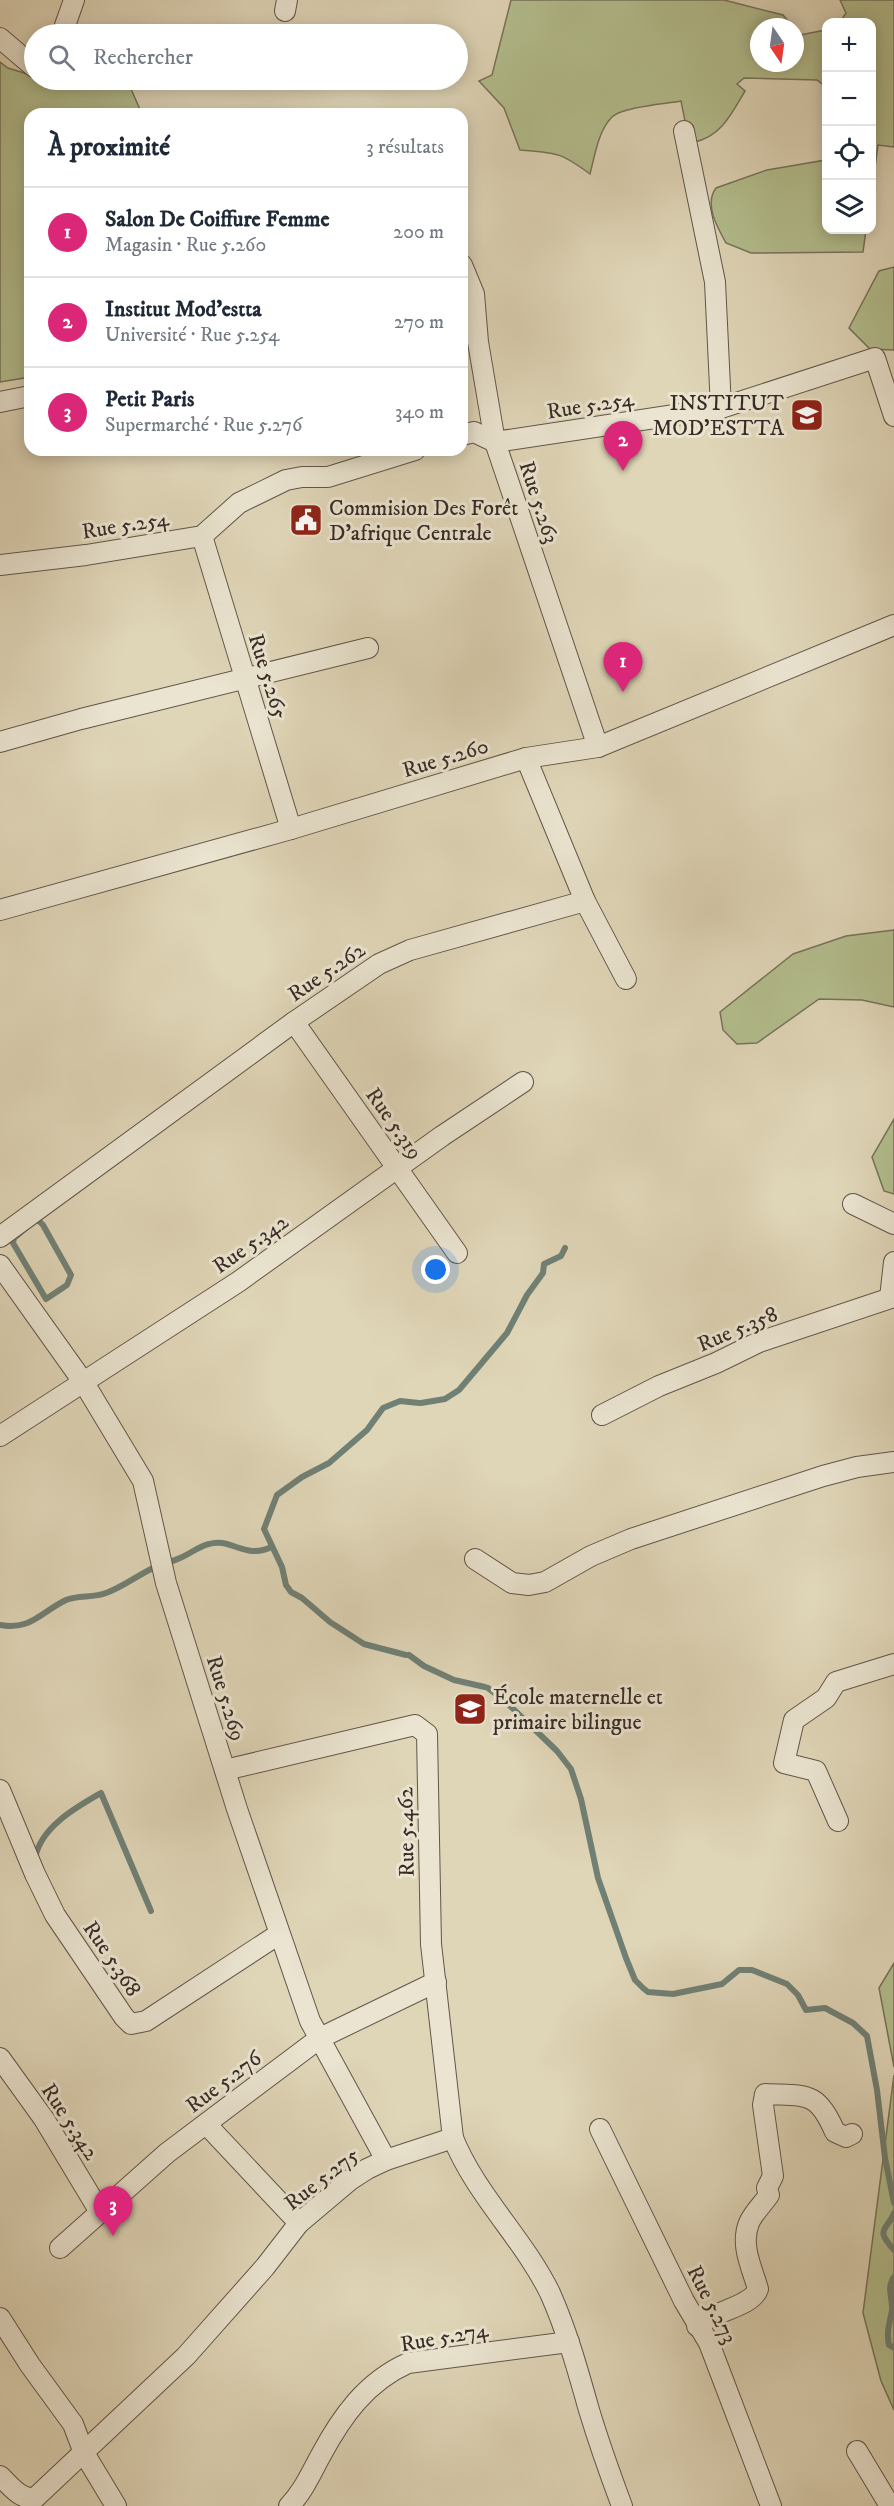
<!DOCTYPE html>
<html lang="fr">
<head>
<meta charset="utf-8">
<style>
	:root { --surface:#fff; --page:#f2f2f3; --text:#1f2937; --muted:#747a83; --line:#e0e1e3; --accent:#db2777 }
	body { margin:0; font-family:"IM FELL DW Pica",serif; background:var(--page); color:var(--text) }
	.controls { position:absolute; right:18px; top:18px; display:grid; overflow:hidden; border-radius:12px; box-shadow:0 3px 15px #0003 }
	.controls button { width:54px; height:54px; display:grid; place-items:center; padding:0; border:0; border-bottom:2px solid var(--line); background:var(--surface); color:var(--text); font:30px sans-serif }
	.compass { position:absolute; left:750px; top:18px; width:54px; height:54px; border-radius:50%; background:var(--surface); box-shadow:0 3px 15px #0003; rotate:167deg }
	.you { position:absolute; left:436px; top:1270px; width:21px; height:21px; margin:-15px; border:4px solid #fff; border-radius:50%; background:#1a73e8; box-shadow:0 0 0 9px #1a73e833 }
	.badge { display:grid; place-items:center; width:39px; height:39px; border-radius:50%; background:var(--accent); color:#fff; font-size:20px; font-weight:700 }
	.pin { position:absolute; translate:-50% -50px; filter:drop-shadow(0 2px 3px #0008) }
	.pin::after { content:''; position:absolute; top:32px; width:21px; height:18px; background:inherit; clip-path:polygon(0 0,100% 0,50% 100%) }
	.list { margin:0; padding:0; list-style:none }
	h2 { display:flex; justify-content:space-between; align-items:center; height:78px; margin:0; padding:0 24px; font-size:26px }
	h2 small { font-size:20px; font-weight:400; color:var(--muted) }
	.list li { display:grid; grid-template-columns:39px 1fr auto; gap:18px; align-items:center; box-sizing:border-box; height:90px; padding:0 24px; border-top:2px solid var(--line) }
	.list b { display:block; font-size:22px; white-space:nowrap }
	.list p { margin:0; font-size:20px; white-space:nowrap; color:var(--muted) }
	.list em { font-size:20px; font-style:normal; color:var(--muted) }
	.icon { flex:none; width:33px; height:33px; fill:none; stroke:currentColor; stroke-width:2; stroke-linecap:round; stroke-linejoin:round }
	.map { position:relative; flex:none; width:894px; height:2506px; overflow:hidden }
	.search { position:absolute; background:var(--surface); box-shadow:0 3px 15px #0003; left:24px; top:24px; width:444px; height:66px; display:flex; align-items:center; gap:15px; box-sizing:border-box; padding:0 21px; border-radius:33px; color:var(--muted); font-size:22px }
	.panel { position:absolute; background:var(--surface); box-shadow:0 3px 15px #0003; left:24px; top:108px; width:444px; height:348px; border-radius:18px }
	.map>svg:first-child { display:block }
	.green { fill:#b3bd8d; stroke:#76745a; stroke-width:1.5 }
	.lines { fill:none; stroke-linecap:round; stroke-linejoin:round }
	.stream { stroke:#708075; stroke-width:6 }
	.minor-casing { stroke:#62564a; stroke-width:22 }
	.minor { stroke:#eae4d0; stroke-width:20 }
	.labels { text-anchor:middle; stroke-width:6; stroke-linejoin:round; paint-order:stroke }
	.poi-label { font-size:22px; fill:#382b26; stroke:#eae4d0; text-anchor:start }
	.street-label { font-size:22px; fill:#382b26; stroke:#eae4d0 }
</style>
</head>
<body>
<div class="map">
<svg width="894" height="2506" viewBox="0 0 894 2506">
	<rect width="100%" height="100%" fill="#dfd5b7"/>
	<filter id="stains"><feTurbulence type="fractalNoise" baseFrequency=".00333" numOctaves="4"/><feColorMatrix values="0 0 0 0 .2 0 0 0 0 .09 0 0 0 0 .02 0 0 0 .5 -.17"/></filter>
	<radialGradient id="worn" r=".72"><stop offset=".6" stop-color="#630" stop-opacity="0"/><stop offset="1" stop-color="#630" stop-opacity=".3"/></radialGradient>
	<g class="green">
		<path d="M 511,0 L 724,0 L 783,15 L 793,27 L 759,27 L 759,63 L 795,63 L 795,29 L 800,35 L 826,30 L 826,87 L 817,80 L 744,78 L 737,84 L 745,91 C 732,113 721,137 694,142 L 688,136 L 681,101 C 665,104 622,107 612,117 C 598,131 595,155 590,174 C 560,152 557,153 520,150 L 504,108 L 479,81 L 492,75 Z"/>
		<polygon points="840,0 894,0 894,147 878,145 872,190 872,22 840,22 846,13"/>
		<polygon points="0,62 8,68 34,76 34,80 133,80 131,89 142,114 30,114 30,377 0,382"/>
		<path d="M 826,160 L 826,230 L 866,230 L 863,252 L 751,253 L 726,243 C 717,227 704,204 716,188 L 767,170 Z"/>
		<polygon points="894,267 894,350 870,349 849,328 879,271"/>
		<polygon points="894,930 894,1007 862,1000 819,999 757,1043 737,1044 723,1030 720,1012 793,954 846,936"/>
		<polygon points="894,1119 894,1194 884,1191 872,1157"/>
		<polygon points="894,1963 894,2067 879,1988"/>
		<polygon points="894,2075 894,2410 881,2381 863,2313"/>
	</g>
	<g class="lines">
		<g class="stream">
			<polygon points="34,1221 39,1221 43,1225 71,1275 67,1285 46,1299 13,1243 14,1238"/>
			<polyline points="421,1403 445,1399 459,1390 507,1333 527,1295 543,1273 544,1264 561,1256 565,1248"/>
			<path d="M 0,1625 C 30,1631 41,1612 66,1600 C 78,1595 94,1598 106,1593 C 123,1587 138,1575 155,1567 C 163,1563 172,1562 180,1558 C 190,1554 199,1546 209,1544 C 230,1537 246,1560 271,1547"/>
			<polyline points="406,1655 364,1644 330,1622 302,1598 291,1592 286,1585 282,1567 264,1529 277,1495 302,1477 329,1463 367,1430 383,1408 400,1401 419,1403"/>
			<polyline points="409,1655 424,1666 454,1680 485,1687"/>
			<polyline points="488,1688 504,1700 557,1751 571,1769 581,1799 598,1878 626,1958 635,1980 643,1988 648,1992 673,1994 722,1984 739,1970 752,1970 787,1984 798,1995 806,2010 825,2008 853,2023 867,2036 877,2090 885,2158 894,2203"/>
			<path d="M 35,1858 C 41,1827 75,1808 101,1793 L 151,1911"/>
			<path d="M 894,2213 C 887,2231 874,2228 894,2250"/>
			<path d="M 894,2277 C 886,2289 893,2298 892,2310 C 890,2322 886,2332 889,2345 L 894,2348"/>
		</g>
		<g class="minor-casing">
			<g id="minor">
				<polyline points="285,11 287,0"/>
				<polyline points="62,34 74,0"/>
				<polyline points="0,38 34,67"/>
				<polyline points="684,131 715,282 721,408"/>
				<polyline points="462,265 474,294 478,342 495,442 598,747"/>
				<polyline points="0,402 30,396"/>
				<polyline points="462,435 474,432 495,442 721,408 875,358 894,416"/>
				<polyline points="202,536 291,829"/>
				<polyline points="0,565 86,555 202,536 239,503 286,480 302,477 328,477 415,450"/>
				<polyline points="0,742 81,719 368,648"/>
				<polyline points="585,901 626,979"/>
				<polyline points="0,910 291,829 526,758 598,747 894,625"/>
				<polyline points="294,1022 457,1253"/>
				<polyline points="853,1204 894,1224"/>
				<polyline points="0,1237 294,1022 379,964 410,950 585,901 526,758"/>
				<polyline points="0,1265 84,1383 143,1481 166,1583 237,1809 310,2021 386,2160"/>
				<polyline points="890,1298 894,1262"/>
				<polyline points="602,1415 659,1386 716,1363 759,1342 894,1297"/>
				<polyline points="0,1436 238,1282 442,1136 523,1082"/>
				<polyline points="475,1559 512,1583 529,1585 545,1582 591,1556 631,1539 823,1476 857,1467 894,1462"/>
				<polyline points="225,1770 415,1725 427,1734 431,1944 453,2138"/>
				<polyline points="0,1790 35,1874 55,1915 124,2017 131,2024 146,2021 279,1934"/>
				<polyline points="838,1821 816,1771 784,1763 794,1720 826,1698 836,1682 894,1664"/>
				<polyline points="0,2058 44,2119 100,2212"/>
				<polyline points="206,2124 299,2223"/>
				<polyline points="600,2129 684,2301 709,2343 771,2506"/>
				<polyline points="60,2248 167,2153 320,2038 436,1982"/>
				<polyline points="0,2318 30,2365 73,2424 84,2453 116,2506"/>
				<path d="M 697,2326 C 712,2311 752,2307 758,2289 C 752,2268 740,2245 749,2223 C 753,2213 763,2204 769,2195 L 767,2188 L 773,2176 L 763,2105 L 765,2094 C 806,2096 817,2090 835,2132 L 846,2137 L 852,2134"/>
				<polyline points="857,2451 890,2506"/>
				<path d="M 0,2476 C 10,2485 20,2500 35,2498 L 186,2356 L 265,2267 L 299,2223 L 350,2180 L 367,2169 L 386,2160 L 453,2138 C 476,2195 523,2238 550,2293 C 567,2331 578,2371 589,2410 C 599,2443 610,2474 622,2506"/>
				<path d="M 289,2506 C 303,2492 311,2473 321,2455 C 342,2416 366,2382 408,2363 L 569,2342"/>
			</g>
		</g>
		<use href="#minor" class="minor"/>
	</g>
	<defs>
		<g id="school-square" transform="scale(1.725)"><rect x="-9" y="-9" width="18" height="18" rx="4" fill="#8f2418" stroke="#eae4d0"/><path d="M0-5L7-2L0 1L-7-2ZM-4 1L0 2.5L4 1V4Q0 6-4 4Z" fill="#fff"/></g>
		<g id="civic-square" transform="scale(1.725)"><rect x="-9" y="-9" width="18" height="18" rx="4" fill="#8f2418" stroke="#eae4d0"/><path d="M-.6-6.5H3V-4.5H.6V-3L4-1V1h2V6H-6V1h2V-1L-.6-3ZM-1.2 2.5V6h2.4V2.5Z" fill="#fff"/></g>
	</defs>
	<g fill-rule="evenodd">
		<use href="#school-square" x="807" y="415"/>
		<use href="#civic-square" x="306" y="520"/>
		<use href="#school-square" x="470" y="1709"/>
	</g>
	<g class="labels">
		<g class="poi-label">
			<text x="784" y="410" text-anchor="end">INSTITUT<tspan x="784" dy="25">MOD'ESTTA</tspan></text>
			<text x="329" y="515">Commision Des Forêt<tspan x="329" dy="25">D'afrique Centrale</tspan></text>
			<text x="493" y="1704">École maternelle et<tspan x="493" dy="25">primaire bilingue</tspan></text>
		</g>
		<g class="street-label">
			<text transform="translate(590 404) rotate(-9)" y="8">Rue 5.254</text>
			<text transform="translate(540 502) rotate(72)" y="8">Rue 5.263</text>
			<text transform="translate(125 524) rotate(-9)" y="8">Rue 5.254</text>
			<text transform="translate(269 676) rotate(73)" y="8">Rue 5.265</text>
			<text transform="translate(445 757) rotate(-17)" y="8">Rue 5.260</text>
			<text transform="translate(326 971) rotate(-34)" y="8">Rue 5.262</text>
			<text transform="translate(395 1123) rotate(55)" y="8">Rue 5.319</text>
			<text transform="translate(250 1243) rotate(-35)" y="8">Rue 5.342</text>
			<text transform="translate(737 1328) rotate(-23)" y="8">Rue 5.358</text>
			<text transform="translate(227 1698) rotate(73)" y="8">Rue 5.269</text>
			<text transform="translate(405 1832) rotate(-91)" y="8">Rue 5.462</text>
			<text transform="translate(113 1958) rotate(56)" y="8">Rue 5.368</text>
			<text transform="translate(223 2081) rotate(-37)" y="8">Rue 5.276</text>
			<text transform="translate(71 2121) rotate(57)" y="8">Rue 5.342</text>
			<text transform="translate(321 2178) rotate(-38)" y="8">Rue 5.275</text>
			<text transform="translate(713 2304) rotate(63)" y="8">Rue 5.273</text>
			<text transform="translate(444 2336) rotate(-10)" y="8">Rue 5.274</text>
		</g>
	</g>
	<rect width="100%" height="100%" filter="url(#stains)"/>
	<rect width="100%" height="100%" fill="url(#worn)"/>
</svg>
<div class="controls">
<button>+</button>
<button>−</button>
<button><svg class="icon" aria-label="locate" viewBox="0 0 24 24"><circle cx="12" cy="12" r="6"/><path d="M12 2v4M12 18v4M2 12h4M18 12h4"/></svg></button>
<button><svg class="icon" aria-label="layers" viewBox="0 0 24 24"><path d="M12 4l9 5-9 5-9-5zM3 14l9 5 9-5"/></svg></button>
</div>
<svg class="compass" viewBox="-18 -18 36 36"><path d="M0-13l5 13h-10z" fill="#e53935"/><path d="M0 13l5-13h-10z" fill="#747a83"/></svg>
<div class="you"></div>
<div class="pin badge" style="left:623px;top:692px">1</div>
<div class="pin badge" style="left:623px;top:471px">2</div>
<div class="pin badge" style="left:113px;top:2236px">3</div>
<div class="search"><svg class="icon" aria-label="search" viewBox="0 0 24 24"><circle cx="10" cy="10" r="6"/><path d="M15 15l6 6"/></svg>Rechercher</div>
<section class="panel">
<h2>À proximité<small>3 résultats</small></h2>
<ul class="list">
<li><span class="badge">1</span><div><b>Salon De Coiffure Femme</b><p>Magasin · Rue 5.260</p></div><em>200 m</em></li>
<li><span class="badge">2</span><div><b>Institut Mod'estta</b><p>Université · Rue 5.254</p></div><em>270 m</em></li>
<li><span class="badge">3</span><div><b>Petit Paris</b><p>Supermarché · Rue 5.276</p></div><em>340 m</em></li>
</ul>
</section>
</div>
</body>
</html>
